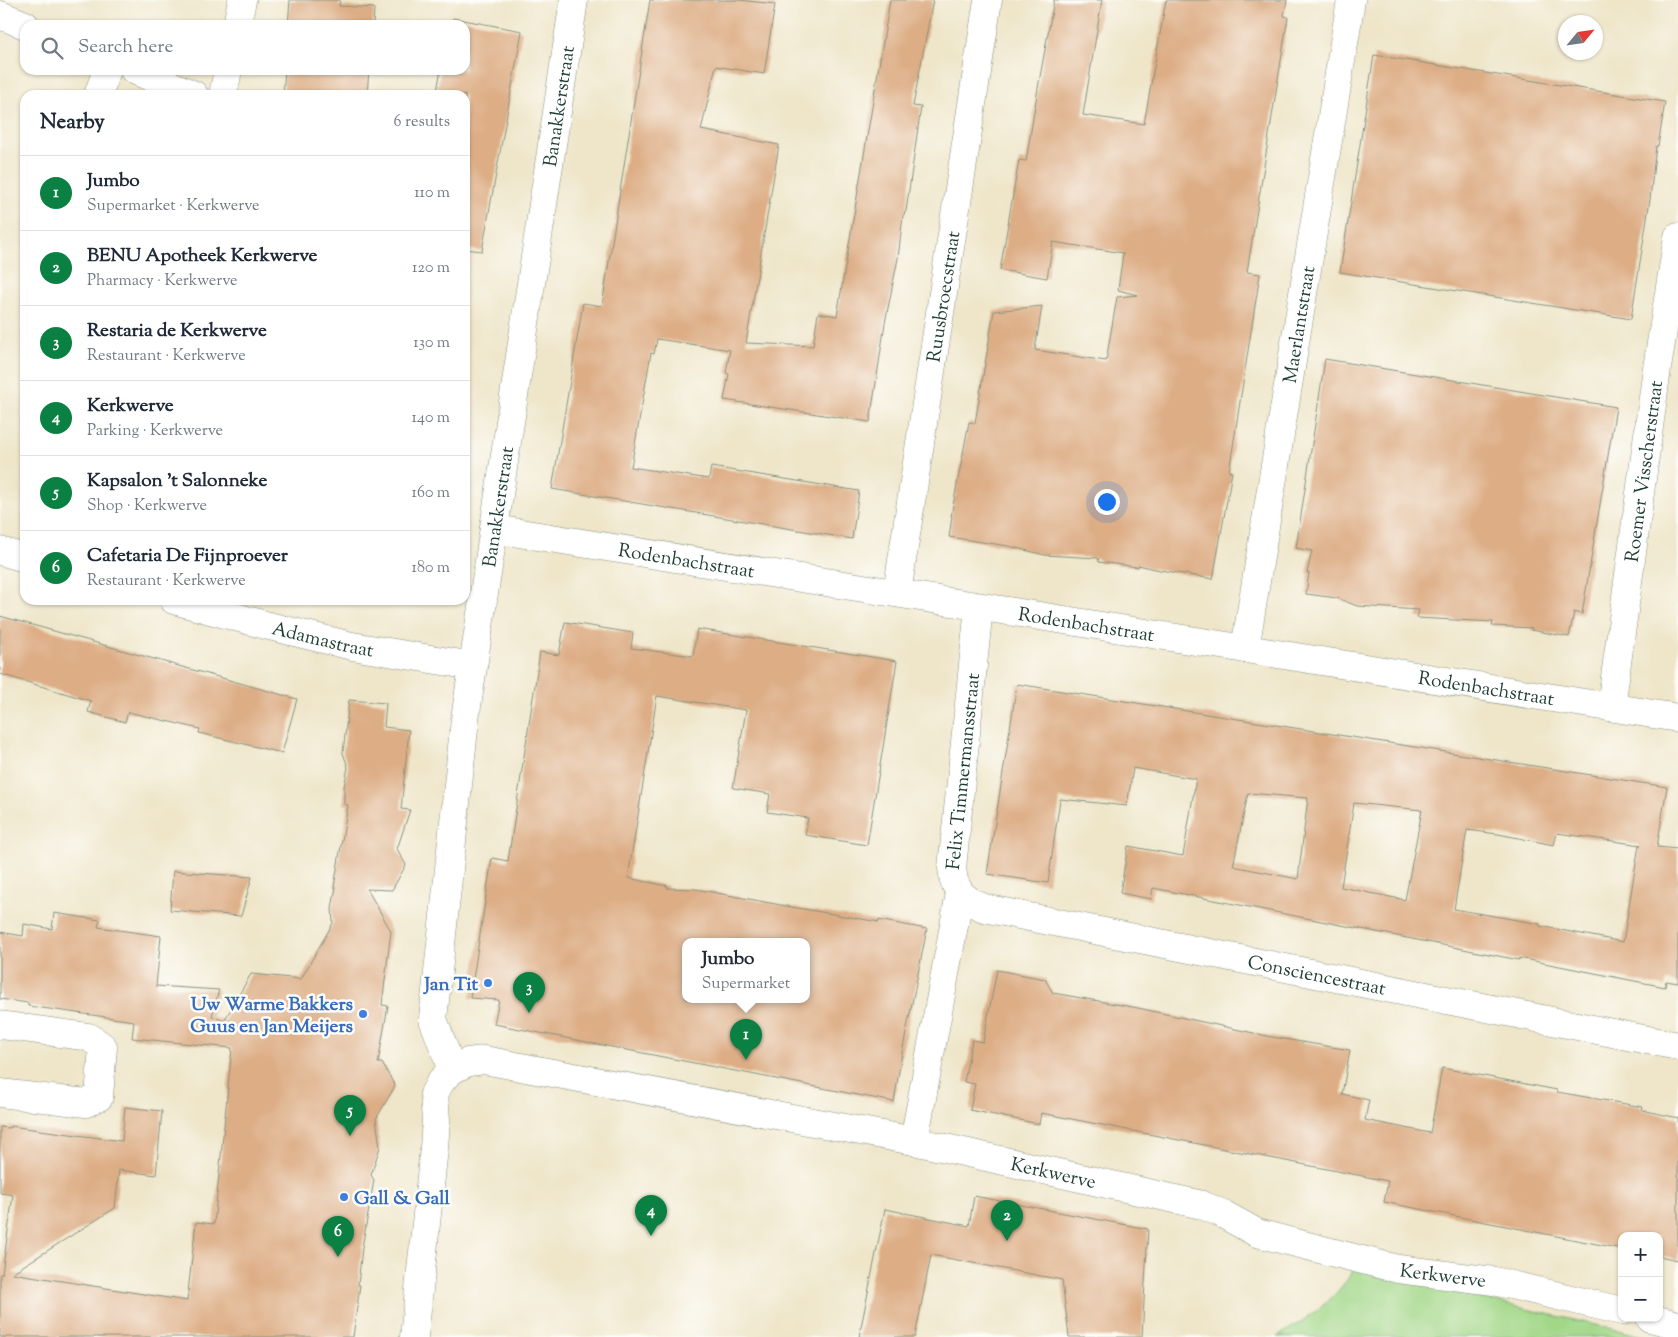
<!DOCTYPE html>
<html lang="en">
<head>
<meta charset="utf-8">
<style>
	:root { --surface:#fff; --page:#f6f6f7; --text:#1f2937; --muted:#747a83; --line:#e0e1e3; --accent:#0b8043 }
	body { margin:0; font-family:"Sorts Mill Goudy",serif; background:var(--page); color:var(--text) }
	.controls { position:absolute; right:15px; bottom:15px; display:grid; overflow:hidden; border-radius:10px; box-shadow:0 1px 4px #0004 }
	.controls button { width:45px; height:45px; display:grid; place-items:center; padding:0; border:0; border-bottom:1px solid var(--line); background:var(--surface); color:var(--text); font:25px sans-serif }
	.compass { position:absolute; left:1558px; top:15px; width:45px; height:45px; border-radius:50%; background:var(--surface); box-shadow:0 1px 4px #0004; rotate:61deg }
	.you { position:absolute; left:1106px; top:501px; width:18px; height:18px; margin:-12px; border:4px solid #fff; border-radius:50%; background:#1a73e8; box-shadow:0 0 0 8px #1a73e833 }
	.badge { display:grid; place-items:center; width:32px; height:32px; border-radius:50%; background:var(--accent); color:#fff; font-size:16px; font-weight:700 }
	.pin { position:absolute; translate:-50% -41px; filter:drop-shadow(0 1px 2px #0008) }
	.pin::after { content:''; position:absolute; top:26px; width:18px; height:15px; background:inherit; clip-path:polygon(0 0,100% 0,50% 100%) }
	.popup { position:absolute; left:682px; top:938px; width:128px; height:65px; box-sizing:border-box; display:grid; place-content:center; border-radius:10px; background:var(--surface); filter:drop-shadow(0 1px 4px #0005); font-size:16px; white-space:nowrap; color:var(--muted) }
	.popup b { font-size:19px; color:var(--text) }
	.popup::after { content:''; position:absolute; left:50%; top:100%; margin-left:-10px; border:10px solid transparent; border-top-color:var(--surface) }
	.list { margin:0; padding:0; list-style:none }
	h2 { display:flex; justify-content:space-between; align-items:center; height:65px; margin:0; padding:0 20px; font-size:21px }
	h2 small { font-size:16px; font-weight:400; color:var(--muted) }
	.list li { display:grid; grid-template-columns:32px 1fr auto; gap:15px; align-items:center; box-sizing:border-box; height:75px; padding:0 20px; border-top:1px solid var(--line) }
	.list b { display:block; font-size:19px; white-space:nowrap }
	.list p { margin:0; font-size:16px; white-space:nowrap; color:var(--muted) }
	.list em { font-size:16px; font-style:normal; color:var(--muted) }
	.icon { flex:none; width:28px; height:28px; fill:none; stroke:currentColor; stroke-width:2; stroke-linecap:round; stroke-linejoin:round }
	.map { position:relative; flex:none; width:1678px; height:1337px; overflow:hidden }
	.search { position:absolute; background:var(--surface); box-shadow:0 1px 4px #0004; left:20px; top:20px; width:450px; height:55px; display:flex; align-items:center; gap:12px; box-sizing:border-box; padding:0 18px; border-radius:15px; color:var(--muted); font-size:19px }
	.panel { position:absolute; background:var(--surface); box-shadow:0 1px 4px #0004; left:20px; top:90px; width:450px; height:515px; border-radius:15px }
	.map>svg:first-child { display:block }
	.green { fill:#a2d788; stroke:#608a5e }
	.building { fill:#ddad85; fill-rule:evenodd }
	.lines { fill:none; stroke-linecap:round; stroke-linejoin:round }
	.minor-casing { stroke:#87927f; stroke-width:29 }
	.minor { stroke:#fff; stroke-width:28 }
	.shop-dot { fill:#3f7fe0; stroke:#fdfcf7; stroke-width:2 }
	.labels { text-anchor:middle; stroke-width:5; stroke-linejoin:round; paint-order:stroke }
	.street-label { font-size:19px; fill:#1f3d34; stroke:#fdfcf7 }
	.shop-label { font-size:19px; font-weight:bold; fill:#366cbe; stroke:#fdfcf7; text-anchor:end }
</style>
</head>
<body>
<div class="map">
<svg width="1678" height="1337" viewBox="0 0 1678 1337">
	<rect width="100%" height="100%" fill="#fdfcf7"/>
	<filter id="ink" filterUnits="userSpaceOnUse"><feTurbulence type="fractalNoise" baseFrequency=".02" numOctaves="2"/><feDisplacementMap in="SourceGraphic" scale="10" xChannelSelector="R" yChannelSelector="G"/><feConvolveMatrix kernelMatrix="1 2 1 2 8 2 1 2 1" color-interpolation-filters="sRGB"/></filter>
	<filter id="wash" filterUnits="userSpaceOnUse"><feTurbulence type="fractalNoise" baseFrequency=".0096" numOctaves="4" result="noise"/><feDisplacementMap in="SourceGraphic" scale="20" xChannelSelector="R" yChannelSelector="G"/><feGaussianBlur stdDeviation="1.12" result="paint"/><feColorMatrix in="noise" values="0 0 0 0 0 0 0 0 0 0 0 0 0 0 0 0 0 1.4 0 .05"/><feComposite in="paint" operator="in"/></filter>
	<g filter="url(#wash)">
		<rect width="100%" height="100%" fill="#efe6ca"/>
		<path class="green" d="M 1355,1268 L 1435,1288 L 1648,1337 L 1277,1337 C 1309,1317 1335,1301 1355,1268 Z"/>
		<g id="blocks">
			<g class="building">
				<polygon points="290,0 340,0 339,6 374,8 373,25 288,25"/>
				<polygon points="650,0 739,0 775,4 764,74 716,66 701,130 779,145 746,343 813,346 818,313 837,316 890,0 933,0 913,106 921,107 906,211 903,216 898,258 885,323 870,422 724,400 729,374 726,373 730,350 657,339 654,354 651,353 631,467 709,479 711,467 859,491 852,539 552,489 583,303 602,306"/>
				<polygon points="1054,0 1102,0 1083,115 1144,124 1166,0 1287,0 1284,16 1288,17 1247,272 1260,274 1229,472 1232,472 1213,579 1160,570 1138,565 1138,567 1099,562 1098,558 1045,555 1008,546 949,537 952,516 951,516 969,422 975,423 994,311 1042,306 1035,350 1106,361 1117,297 1138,295 1118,290 1123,253 1053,242 1047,278 1000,270 1019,160 1026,161 1038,88"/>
				<polygon points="453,18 522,31 482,251 465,249 465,95 436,95 441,70 465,70 465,25 451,25"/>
				<polygon points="1374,55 1665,102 1658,146 1656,146 1650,199 1631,319 1340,272"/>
				<polygon points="285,70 369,70 367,95 283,95"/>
				<polygon points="1325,359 1616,407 1582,614 1574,612 1569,637 1531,630 1532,628 1492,626 1493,622 1417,618 1419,610 1357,606 1337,598 1306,594 1309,573 1307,573 1312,551 1296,548"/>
				<polygon points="0,616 297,699 282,753 199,733 200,729 128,712 125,722 88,712 91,701 0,674"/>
				<path d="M 565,622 L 633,633 L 631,648 L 693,656 L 697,629 L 897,661 L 867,845 L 805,835 L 808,818 L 767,812 L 770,794 L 733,788 L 746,710 L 657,696 L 628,878 L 668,886 L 667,888 L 696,889 L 786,906 L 879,922 L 878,920 L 927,929 L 902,1053 L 894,1102 L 494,1024 L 499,1000 L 470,998 L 492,858 L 508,861 L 540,652 L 559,655 ZM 686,941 L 806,941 L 806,999 L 686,999 Z"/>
				<path d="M 1017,684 L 1667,787 L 1657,847 L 1678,849 L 1678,983 L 1666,981 L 1665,987 L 1519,958 L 1519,960 L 1153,888 L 1151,899 L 1120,893 L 1128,846 L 1183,856 L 1196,779 L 1133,768 L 1127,806 L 1060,799 L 1048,883 L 987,874 ZM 1248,793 L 1308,798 L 1298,879 L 1233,866 ZM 1354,803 L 1422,810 L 1405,900 L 1341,887 ZM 1467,830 L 1498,834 L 1554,845 L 1557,833 L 1641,845 L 1639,845 L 1623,942 L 1540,926 L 1540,924 L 1454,909 Z"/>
				<polygon points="349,700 386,703 384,727 409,730 401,809 410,810 397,849 406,865 392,890 367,889 391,931 382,1005 388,1006 378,1063 382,1063 395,1086 376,1119 380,1147 371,1175 374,1180 362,1248 358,1285 360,1285 353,1337 0,1337 0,1274 2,1274 13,1195 0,1193 0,1127 10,1128 10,1126 122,1141 125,1107 162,1111 156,1175 119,1170 115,1208 12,1273 187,1301 196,1222 214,1224 232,1048 132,1038 134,1021 28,1006 28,1003 0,999 0,932 23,936 24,924 52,929 54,913 100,920 98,927 161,936 156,986 219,990 212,1016 224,1021 251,974 301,979 333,923 332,908 336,887 334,887 348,805 344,804 344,787 348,767 343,753"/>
				<polygon points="173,871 252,877 241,916 170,910"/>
				<polygon points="997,970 1045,979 1053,993 1138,1008 1272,1037 1350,1050 1342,1094 1369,1100 1365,1120 1430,1133 1442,1068 1557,1090 1557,1092 1643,1107 1642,1110 1678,1118 1678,1260 1659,1256 1659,1236 1622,1236 1622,1249 1384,1202 1388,1181 1041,1113 1039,1124 970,1110 975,1084 964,1082 972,1040 983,1042"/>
				<polygon points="974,1196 1148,1229 1142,1337 1069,1337 1062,1280 931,1255 915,1337 859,1337 885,1209 969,1226"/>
			</g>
		</g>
	</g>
	<g filter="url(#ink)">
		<use href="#blocks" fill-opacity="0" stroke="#87927f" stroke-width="1"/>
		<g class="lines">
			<g class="minor-casing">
				<g id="minor">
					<polyline points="0,15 25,25"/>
					<polyline points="237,25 242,0"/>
					<polyline points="134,70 194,95"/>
					<polyline points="98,95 107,70"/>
					<polyline points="223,95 228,70"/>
					<path id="s1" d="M 494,529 L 1678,718"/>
					<polyline points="0,551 25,558"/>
					<path id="s2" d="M 897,593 L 988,0"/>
					<path id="s3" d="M 174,600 L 265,625 L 352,646 L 473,666"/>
					<path id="s4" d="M 1245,649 L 1351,0"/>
					<path id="s5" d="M 1611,707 L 1657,368 L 1678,237"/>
					<path id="s6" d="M 960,893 L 971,902 L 984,908 L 1678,1046"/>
					<polyline points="0,1025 89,1037 103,1047 99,1097 86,1103 0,1093"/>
					<path id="s7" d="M 452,1070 L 433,1019 L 465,719 L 574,0"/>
					<path id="s8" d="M 914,1141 L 960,893 L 954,881 L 952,868 L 979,607"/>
					<polyline points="1650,1318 1678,1325"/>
					<path id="s9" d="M 414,1337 L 434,1148 L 436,1120 L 434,1094 L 441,1081 L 452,1070 L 468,1062 L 484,1060 L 914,1141 L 1202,1205 L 1221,1213 L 1257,1233 L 1331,1252 L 1398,1269 L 1494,1281 L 1622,1311"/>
				</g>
			</g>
			<use href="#minor" class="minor"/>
		</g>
	</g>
	<g class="shop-dot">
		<circle cx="488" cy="983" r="5"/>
		<circle cx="363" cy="1014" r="5"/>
		<circle cx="344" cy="1197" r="5"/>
	</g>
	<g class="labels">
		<g class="street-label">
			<text dy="7" stroke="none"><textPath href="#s7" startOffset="976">Banakkerstraat</textPath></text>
			<text dy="7" stroke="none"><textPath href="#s2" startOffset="300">Ruusbroecstraat</textPath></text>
			<text dy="7" stroke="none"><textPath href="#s4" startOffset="329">Maerlantstraat</textPath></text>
			<text dy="7" stroke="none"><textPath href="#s5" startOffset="238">Roemer Visscherstraat</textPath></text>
			<text dy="7" stroke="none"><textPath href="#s7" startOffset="571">Banakkerstraat</textPath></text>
			<text dy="7" stroke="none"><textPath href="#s1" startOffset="195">Rodenbachstraat</textPath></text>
			<text dy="7" stroke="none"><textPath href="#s1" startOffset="600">Rodenbachstraat</textPath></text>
			<text dy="7" stroke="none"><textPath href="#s3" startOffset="154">Adamastraat</textPath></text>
			<text dy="7" stroke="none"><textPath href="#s1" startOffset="1005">Rodenbachstraat</textPath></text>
			<text dy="7" stroke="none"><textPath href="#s8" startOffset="376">Felix Timmermansstraat</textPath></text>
			<text dy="7" stroke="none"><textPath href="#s6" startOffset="368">Consciencestraat</textPath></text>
			<text dy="7" stroke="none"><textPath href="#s9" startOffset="889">Kerkwerve</textPath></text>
			<text dy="7" stroke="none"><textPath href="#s9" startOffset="1294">Kerkwerve</textPath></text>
		</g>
		<g class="shop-label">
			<text x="478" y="990">Jan Tit</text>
			<text x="353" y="1010">Uw Warme Bakkers<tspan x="353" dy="22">Guus en Jan Meijers</tspan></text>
			<text x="354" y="1204" text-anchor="start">Gall &amp; Gall</text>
		</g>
	</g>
</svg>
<div class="controls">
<button>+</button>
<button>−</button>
</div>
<svg class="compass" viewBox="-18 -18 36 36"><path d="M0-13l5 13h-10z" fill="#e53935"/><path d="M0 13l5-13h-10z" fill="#747a83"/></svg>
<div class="you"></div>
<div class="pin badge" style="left:746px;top:1060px">1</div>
<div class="popup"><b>Jumbo</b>Supermarket</div>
<div class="pin badge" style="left:1007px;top:1241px">2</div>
<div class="pin badge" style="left:529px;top:1013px">3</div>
<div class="pin badge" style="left:651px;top:1236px">4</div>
<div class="pin badge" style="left:350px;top:1136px">5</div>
<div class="pin badge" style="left:338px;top:1257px">6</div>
<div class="search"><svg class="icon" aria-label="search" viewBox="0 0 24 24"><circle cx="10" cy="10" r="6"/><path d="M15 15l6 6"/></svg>Search here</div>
<section class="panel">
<h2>Nearby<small>6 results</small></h2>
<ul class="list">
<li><span class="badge">1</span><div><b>Jumbo</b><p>Supermarket · Kerkwerve</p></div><em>110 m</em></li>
<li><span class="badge">2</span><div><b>BENU Apotheek Kerkwerve</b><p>Pharmacy · Kerkwerve</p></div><em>120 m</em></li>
<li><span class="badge">3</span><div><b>Restaria de Kerkwerve</b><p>Restaurant · Kerkwerve</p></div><em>130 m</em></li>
<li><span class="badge">4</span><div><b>Kerkwerve</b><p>Parking · Kerkwerve</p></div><em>140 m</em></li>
<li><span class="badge">5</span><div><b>Kapsalon 't Salonneke</b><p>Shop · Kerkwerve</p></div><em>160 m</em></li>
<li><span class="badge">6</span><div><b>Cafetaria De Fijnproever</b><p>Restaurant · Kerkwerve</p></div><em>180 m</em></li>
</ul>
</section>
</div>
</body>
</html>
